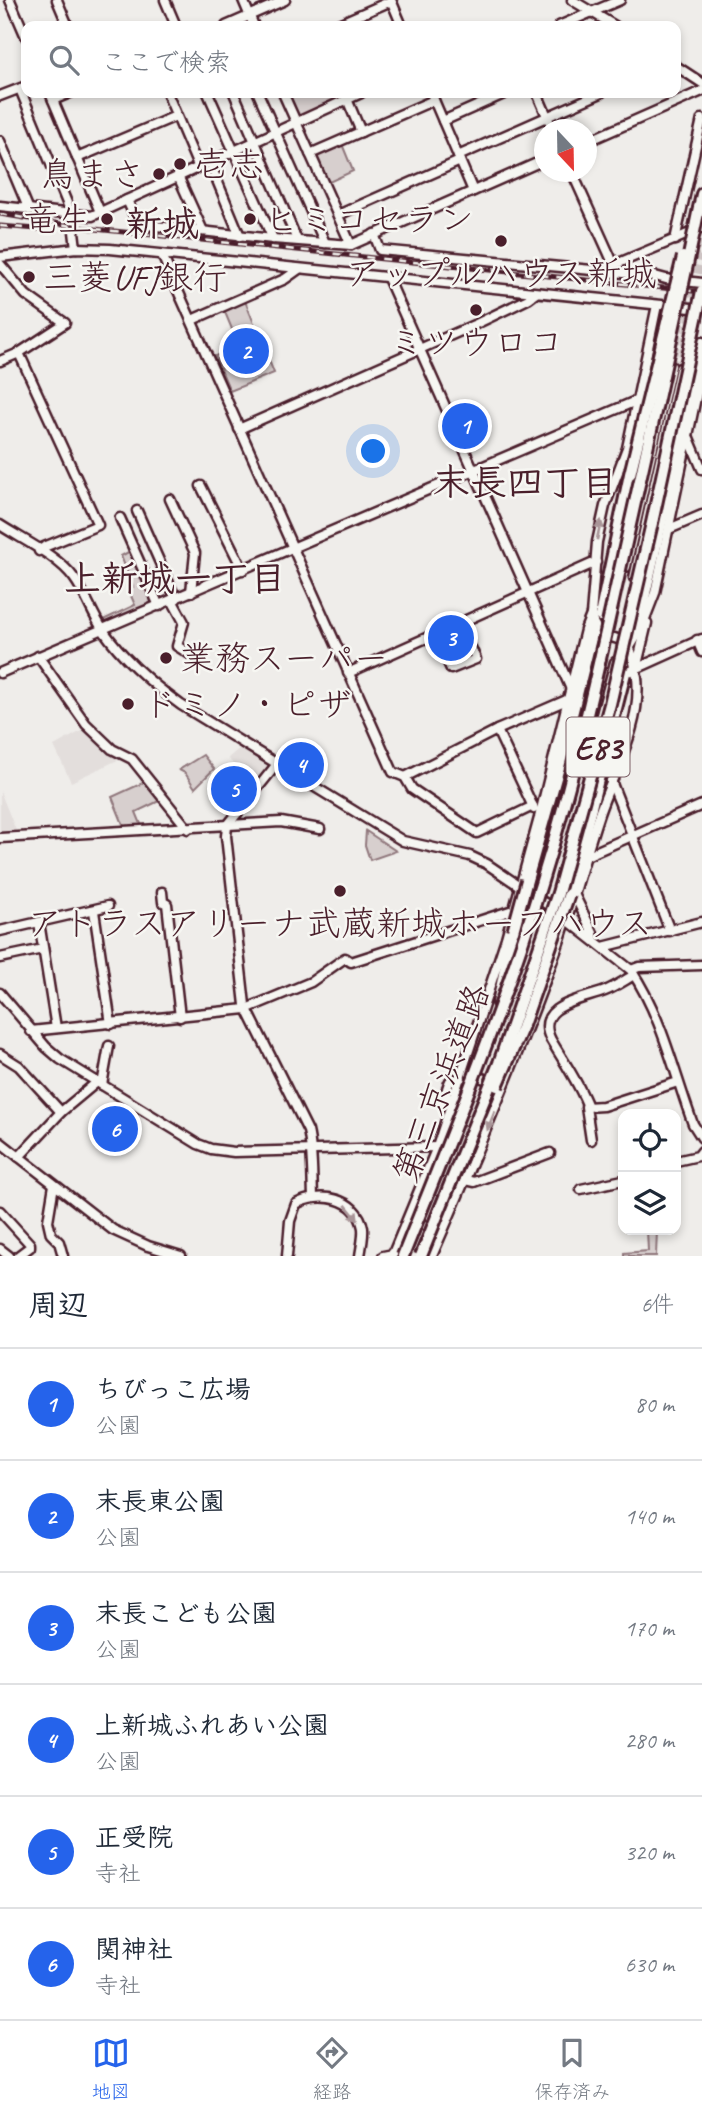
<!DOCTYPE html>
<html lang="ja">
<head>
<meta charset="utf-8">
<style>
	:root { --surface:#fff; --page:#f2f2f3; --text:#1f2937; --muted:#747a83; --line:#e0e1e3; --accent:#2563eb }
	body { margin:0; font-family:Caveat,"Klee One",sans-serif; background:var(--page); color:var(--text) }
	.controls { position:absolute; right:21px; bottom:21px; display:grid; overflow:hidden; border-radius:14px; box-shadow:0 4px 10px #0003 }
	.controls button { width:63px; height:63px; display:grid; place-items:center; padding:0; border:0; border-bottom:2px solid var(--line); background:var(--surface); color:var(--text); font:35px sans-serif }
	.compass { position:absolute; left:534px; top:119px; width:63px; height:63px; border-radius:50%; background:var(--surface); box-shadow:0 4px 10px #0003; rotate:158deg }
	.you { position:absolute; left:374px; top:452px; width:24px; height:24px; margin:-18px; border:5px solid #fff; border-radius:50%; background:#1a73e8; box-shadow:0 0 0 10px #1a73e833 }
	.badge { display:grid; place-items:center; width:46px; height:46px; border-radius:50%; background:var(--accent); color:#fff; font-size:23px; font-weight:700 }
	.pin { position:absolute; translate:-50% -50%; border:4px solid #fff; box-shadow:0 2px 7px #0006 }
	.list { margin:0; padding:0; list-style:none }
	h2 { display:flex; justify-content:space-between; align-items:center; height:91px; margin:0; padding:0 28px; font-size:30px }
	h2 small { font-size:23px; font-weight:400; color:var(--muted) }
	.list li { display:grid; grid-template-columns:46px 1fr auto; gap:21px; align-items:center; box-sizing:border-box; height:112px; padding:0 28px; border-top:2px solid var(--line) }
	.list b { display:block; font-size:26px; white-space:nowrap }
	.list p { margin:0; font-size:23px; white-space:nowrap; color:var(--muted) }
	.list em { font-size:23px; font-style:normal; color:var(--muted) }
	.icon { flex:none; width:38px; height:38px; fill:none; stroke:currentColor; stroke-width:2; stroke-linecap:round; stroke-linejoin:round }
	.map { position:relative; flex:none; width:702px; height:1256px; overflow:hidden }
	.search { position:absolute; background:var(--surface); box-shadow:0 4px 10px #0003; left:21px; right:21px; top:21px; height:77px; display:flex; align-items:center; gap:18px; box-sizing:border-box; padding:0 24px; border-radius:14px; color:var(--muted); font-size:26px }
	.sheet { height:763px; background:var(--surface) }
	nav { display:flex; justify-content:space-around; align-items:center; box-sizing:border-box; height:98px; border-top:2px solid var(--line); background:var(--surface); font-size:19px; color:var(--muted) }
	nav a { display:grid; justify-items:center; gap:4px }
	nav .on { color:var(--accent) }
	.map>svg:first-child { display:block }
	.built { fill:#e3dedc }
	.green { fill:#d7cfce; stroke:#90777c; stroke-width:2 }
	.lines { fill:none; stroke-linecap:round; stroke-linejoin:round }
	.minor-tunnel { stroke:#cec4c4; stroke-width:8; stroke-dasharray:8 4; stroke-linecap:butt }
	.minor-casing { stroke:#4a1f2b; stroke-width:13 }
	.highway-casing { stroke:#4a1f2b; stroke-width:16 }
	.minor { stroke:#f6f6f2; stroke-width:8 }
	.highway { stroke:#f6f6f2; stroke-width:10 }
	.rail-casing { stroke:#4a1f2b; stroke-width:5 }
	.rail { stroke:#f6f6f2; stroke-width:2.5; stroke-dasharray:8; stroke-linecap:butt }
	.highway-bridge-casing { stroke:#4a1f2b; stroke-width:16; stroke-linecap:butt }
	.highway-bridge { stroke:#f6f6f2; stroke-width:10 }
	.oneway { fill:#a99598 }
	.poi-dot { fill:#4a1f2b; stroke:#f6f6f2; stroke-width:2.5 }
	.labels { text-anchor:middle; stroke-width:5; stroke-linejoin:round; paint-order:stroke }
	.shield { fill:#f6f6f2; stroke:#7e6067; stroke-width:2 }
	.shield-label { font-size:33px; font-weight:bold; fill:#4a1f2b }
	.poi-label { font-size:35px; fill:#4a1f2b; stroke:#f6f6f2; text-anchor:start }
	.street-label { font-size:35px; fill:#4a1f2b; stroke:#f6f6f2 }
	.neighbourhood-label { font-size:37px; font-weight:bold; fill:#4a1f2b; stroke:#f6f6f2 }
</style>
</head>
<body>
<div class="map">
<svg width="702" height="1256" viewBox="0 0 702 1256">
	<rect width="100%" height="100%" fill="#efedea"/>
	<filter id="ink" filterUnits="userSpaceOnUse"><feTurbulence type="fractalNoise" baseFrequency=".0143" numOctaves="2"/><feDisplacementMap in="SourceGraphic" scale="14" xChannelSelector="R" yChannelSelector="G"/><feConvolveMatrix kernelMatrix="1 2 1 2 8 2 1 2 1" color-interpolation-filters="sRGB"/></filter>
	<g filter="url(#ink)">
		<g class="built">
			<polygon points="87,728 124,757 71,782 54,746"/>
			<polygon points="241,747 269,764 270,767 253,788 228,758"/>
			<polygon points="0,791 17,833 0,834"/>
		</g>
		<g class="green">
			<polygon points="288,93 342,93 344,97 299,117"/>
			<polygon points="342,144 353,171 327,183 316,158 317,155"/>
			<polygon points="245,301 274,373 230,391 215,356 239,346 224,310"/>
			<polygon points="132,550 155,603 107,624 103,620 135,605 128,589 133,587 121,556"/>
			<polygon points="203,755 214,769 195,788 185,773 179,770"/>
			<polygon points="147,781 161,800 136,812 143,829 125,829 112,797"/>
			<polygon points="366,831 396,851 370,860 365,845"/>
			<polygon points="647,1230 657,1230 656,1256 624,1256 624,1253 648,1251"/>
		</g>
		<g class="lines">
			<g class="minor-tunnel">
				<polyline points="671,366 702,221"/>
				<polyline points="680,368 702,256"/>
			</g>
			<g class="minor-casing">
				<g id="minor">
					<polyline points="10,0 26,37"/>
					<polyline points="57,0 68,26"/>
					<polyline points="165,0 176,26"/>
					<polyline points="243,0 254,26"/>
					<polyline points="391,0 402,26"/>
					<polyline points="572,0 615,26"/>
					<polyline points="226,26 285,0"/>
					<polyline points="334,26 391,1"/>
					<polyline points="559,26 620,0"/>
					<polyline points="676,66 702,83"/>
					<polyline points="20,89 72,215 76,248"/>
					<polyline points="50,93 100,212"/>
					<polyline points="167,93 198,166"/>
					<polyline points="208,93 273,239"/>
					<polyline points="234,93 297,240"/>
					<polyline points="258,93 325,243"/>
					<polyline points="283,93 351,245"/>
					<polyline points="431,93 473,191"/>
					<polyline points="537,93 553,130"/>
					<polyline points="0,96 26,86"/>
					<polyline points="347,99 361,132"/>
					<polyline points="53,100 70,93"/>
					<polyline points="443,121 506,93"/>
					<polyline points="0,141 29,210"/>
					<polyline points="586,142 702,91"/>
					<polyline points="310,154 434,100"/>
					<polyline points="458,156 601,93"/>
					<polyline points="77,158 176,116"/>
					<polyline points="209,161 240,236"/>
					<polyline points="572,172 614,265"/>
					<polyline points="178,176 203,231"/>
					<polyline points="127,200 138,224 273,239 351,245 544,160"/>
					<polyline points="0,206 92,216 361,93"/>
					<polyline points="338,215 460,161"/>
					<polyline points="374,234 380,250 655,276 666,279 702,283"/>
					<polyline points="675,240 702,119"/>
					<polyline points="162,255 393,772 405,777 412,789 477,833 533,806"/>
					<polyline points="0,257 76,248 110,249 701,309"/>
					<polyline points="0,264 26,295 65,323 19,353 0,361"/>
					<polyline points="606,271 614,265 702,228"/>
					<polyline points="388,278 571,689"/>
					<polyline points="192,320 285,279 299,269"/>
					<polyline points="19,353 98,525 44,547 39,551"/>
					<polyline points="239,429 474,325 528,299 536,293"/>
					<polyline points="689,438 702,469"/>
					<polyline points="201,486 243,570"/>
					<polyline points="170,499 195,553 191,592"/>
					<polyline points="137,511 176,599"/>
					<polyline points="120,518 159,606"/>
					<path d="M 0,525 C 23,540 58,556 74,578 C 86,594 92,614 103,630 C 124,660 152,684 181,705 L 403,841 L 470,856 L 487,864 L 555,910"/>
					<polyline points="669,529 702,515"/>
					<polyline points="626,567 671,366"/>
					<polyline points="634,578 680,368"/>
					<polyline points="172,600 184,622 177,646 196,658"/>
					<polyline points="435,634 451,669 476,659 460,622"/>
					<polyline points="697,640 702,652"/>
					<polyline points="627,652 641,629 655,593 702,369"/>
					<polyline points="38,656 86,724 112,749 132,759 188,829"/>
					<polyline points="636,669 647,623"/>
					<polyline points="631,671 702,639"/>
					<polyline points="0,673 638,400"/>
					<polyline points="348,673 596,562"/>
					<polyline points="497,730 534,809"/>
					<path d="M 277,764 L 227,826 L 226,836 L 245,1005 L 308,1131 C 313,1152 312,1175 313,1197"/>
					<polyline points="587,768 615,662"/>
					<polyline points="405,777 497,730 569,699"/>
					<polyline points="611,781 670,931"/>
					<polyline points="0,838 281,822 320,829"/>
					<polyline points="586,856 702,805"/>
					<polyline points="162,892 163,902 167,904 180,1017"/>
					<polyline points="574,894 593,933 594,940"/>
					<polyline points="94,911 111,1024"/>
					<path d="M 565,918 L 631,970 C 662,1016 674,1073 693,1124 L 702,1138"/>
					<polyline points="39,922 56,1028"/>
					<polyline points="0,931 108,906"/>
					<polyline points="603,947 702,922"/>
					<polyline points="0,958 43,949"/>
					<polyline points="631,970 639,967 702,965"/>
					<polyline points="0,993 46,1047 60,1059 198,1144 211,1149 234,1152 437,1147"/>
					<polyline points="31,1031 246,1009 311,982 345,958 351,962 513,910"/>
					<polyline points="0,1054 19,1066 61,1112 97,1082"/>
					<polyline points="470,1073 497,1084"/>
					<polyline points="102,1085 109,1046"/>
					<path d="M 451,1106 C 445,1096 445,1091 450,1081 L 461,1078"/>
					<path d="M 588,1107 C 579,1083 564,1062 551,1040 C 533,1005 582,1000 605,991 C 615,987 625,980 634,975"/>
					<polyline points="591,1140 586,1107 603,1106 678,1082"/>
					<polyline points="0,1142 113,1230 148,1246 181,1256"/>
					<polyline points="19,1157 61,1112"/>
					<polyline points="676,1161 698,1156 702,1151"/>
					<polyline points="465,1180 474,1182 550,1153"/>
					<polyline points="54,1185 48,1221 51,1234 59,1242 63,1256"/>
					<polyline points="581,1189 623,1180"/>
					<polyline points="0,1211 30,1244 30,1247 18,1256"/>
					<polyline points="0,1249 9,1256"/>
					<path d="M 287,1256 L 290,1221 L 296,1204 C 319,1191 357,1197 363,1228 C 364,1237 361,1248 360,1256"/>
					<polyline points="383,1256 393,1254"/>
					<polyline points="392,1256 437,1147 506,938 539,818 585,630 591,615"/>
					<path d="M 432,1256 C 476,1155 519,1054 556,951 C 572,906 584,859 599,814 C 614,770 642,726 637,677 C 635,668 633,648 625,643 C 608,630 599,647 591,615 L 597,542 L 605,506 L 627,448 L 657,305"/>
				</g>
			</g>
			<g class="highway-casing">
				<g id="highway">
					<polyline points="699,208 702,194"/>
					<polyline points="600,616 630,474"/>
					<polyline points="637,629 702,343"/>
					<polyline points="527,880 559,767 594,626"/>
					<polyline points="569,894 625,673"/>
					<polyline points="498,1003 513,931"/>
				</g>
			</g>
			<use href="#minor" class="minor"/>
			<use href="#highway" class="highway"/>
			<g class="rail-casing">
				<g id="rail">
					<polyline points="0,214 85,228 702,292"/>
					<polyline points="0,226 37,229"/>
				</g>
			</g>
			<use href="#rail" class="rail"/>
			<g class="highway-bridge-casing">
				<g id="highway-bridge">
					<polyline points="630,474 683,257"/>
					<polyline points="513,931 527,880"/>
					<polyline points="497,1086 522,1028 569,894"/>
					<path d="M 403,1256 C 453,1132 503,1009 542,881 C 575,774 599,665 623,556 C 649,440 675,324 699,208"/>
					<polyline points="421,1256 499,1063 558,893 610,704 652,523 702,291"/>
				</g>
			</g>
			<use href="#highway-bridge" class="highway-bridge"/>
		</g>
		<defs><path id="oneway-solid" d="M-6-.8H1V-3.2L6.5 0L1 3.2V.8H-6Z" transform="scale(1.75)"/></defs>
		<g class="oneway">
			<use href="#oneway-solid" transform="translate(599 530) rotate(-78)"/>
			<use href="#oneway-solid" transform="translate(491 1121) rotate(112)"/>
			<use href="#oneway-solid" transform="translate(352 1213) rotate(51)"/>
		</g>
	</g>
	<g class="poi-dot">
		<circle cx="180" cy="164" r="7"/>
		<circle cx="159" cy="174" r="7"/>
		<circle cx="107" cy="219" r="7"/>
		<circle cx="250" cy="219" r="7"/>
		<circle cx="501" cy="241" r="7"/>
		<circle cx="29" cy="277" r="7"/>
		<circle cx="476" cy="310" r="7"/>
		<circle cx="166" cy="658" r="7"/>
		<circle cx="128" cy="704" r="7"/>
		<circle cx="340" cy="891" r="7"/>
	</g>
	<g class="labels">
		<rect class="shield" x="566.5" y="717.5" width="63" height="59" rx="5"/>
		<g class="shield-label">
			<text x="598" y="759">E83</text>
		</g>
		<g class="poi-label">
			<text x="194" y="176">壱志</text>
			<text x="145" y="186" text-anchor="end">鳥まさ</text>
			<text x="93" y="231" text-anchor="end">竜生</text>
			<text x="264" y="231">ヒミコセラン</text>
			<text x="501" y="285" text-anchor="middle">アップルハウス新城</text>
			<text x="43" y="289">三菱UFJ銀行</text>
			<text x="476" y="354" text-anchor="middle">ミツウロコ</text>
			<text x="180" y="670">業務スーパー</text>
			<text x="142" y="716">ドミノ・ピザ</text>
			<text x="340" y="935" text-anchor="middle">アトラスアリーナ武蔵新城ホーフハウス</text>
		</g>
		<g class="street-label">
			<text transform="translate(441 1083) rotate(-69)" y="12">第三京浜道路</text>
		</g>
		<g class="neighbourhood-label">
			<text x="162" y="236">新城</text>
			<text x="525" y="495">末長四丁目</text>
			<text x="175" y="591">上新城一丁目</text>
		</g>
	</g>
</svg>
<div class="controls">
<button><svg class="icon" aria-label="locate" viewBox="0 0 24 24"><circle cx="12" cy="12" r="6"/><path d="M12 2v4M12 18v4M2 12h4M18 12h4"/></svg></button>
<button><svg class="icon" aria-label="layers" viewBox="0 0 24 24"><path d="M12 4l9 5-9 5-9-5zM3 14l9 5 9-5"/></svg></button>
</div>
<svg class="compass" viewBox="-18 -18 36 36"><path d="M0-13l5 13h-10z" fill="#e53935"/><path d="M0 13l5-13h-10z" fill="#747a83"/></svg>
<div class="you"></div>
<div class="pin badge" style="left:465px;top:426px">1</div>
<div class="pin badge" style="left:246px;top:351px">2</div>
<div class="pin badge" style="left:451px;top:638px">3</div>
<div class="pin badge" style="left:301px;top:765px">4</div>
<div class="pin badge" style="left:234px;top:789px">5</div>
<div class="pin badge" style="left:115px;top:1129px">6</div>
<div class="search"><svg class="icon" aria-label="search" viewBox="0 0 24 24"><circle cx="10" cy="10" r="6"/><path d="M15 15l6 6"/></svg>ここで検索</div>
</div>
<section class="sheet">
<h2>周辺<small>6件</small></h2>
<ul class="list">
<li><span class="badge">1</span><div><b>ちびっこ広場</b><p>公園</p></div><em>80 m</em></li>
<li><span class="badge">2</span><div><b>末長東公園</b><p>公園</p></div><em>140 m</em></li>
<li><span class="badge">3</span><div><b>末長こども公園</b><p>公園</p></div><em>170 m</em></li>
<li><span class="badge">4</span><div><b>上新城ふれあい公園</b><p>公園</p></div><em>280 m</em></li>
<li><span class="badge">5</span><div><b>正受院</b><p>寺社</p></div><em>320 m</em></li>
<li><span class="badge">6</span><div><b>関神社</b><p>寺社</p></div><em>630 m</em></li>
</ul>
</section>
<nav>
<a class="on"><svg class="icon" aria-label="map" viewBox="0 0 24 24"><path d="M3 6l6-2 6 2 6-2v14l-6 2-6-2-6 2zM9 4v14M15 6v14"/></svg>地図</a>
<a><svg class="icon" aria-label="directions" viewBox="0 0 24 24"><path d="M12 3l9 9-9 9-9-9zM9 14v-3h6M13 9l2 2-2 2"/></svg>経路</a>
<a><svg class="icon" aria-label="saved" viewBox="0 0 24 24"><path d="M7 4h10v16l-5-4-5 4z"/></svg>保存済み</a>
</nav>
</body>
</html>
